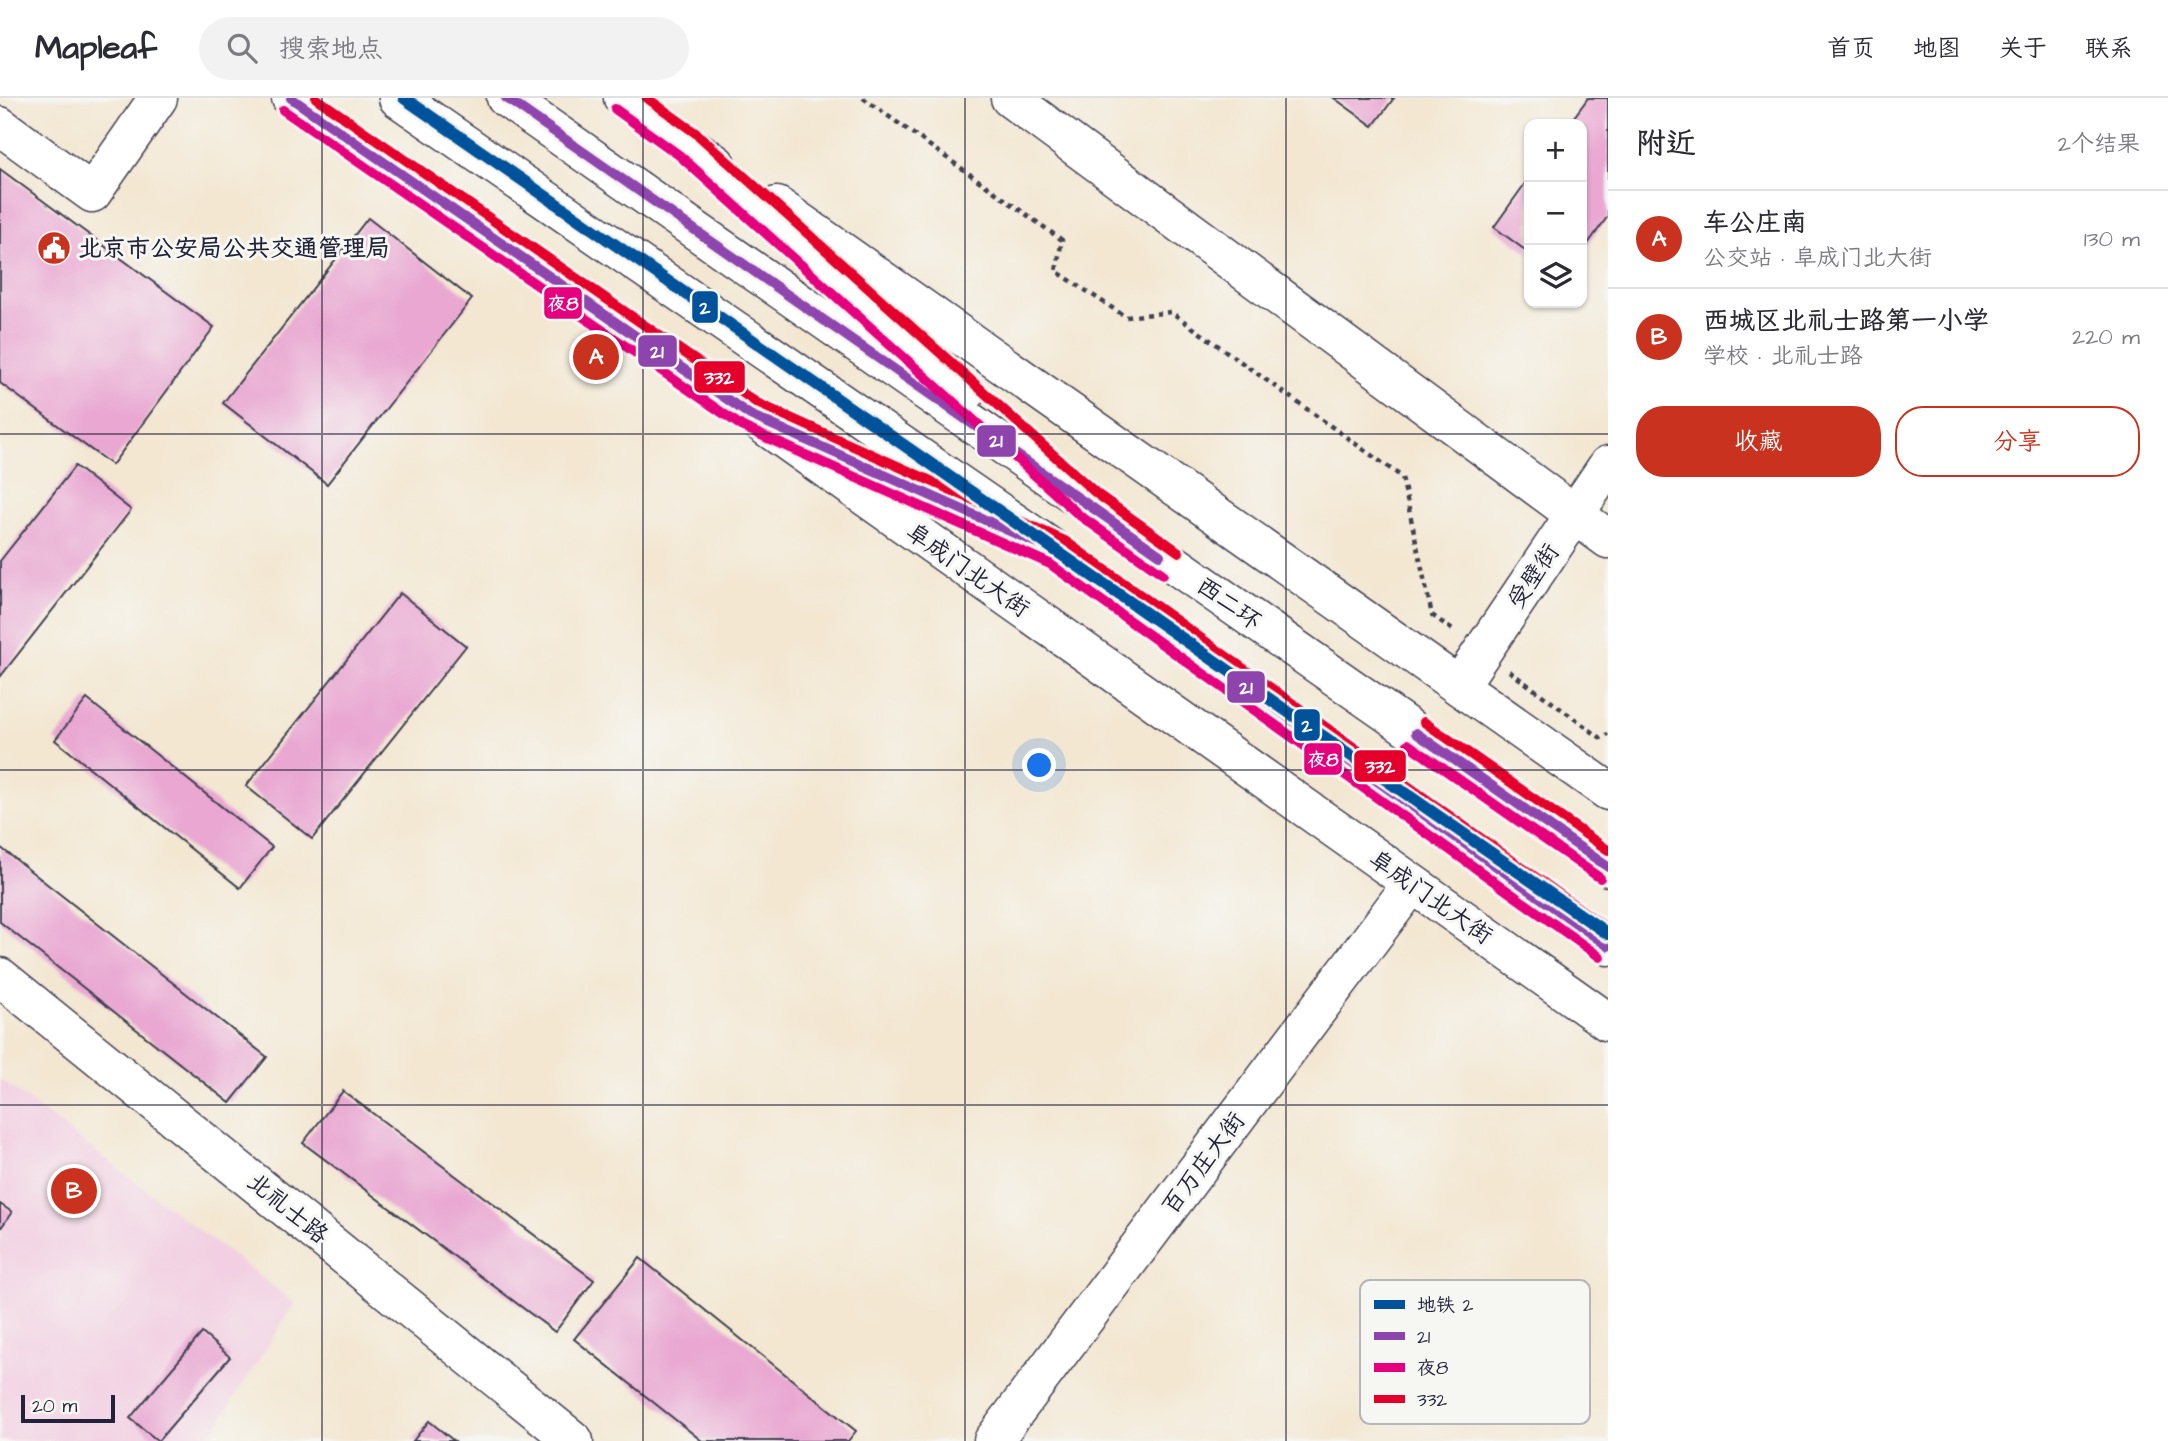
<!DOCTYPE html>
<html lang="zh">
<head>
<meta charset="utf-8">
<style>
	:root { --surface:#fff; --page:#f2f2f3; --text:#2b2b33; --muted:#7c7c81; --line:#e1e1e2; --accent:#c8321e }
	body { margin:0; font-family:"Architects Daughter","LXGW WenKai TC",sans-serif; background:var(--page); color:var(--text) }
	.controls { position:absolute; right:21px; top:21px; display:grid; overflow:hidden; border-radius:14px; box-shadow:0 2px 5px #0004 }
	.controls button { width:63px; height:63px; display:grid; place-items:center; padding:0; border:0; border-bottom:2px solid var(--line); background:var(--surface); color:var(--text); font:35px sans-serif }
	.scale { position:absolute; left:21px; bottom:18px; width:94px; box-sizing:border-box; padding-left:7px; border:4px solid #22223b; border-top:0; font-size:19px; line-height:24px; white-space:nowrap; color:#22223b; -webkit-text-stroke:5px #f6f6f2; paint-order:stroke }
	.you { position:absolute; left:1040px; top:668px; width:24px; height:24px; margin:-18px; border:5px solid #fff; border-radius:50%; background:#1a73e8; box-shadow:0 0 0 10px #1a73e833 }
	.badge { display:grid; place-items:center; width:46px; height:46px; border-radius:50%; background:var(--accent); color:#fff; font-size:23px; font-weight:700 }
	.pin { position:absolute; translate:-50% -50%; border:4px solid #fff; box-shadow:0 2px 7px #0006 }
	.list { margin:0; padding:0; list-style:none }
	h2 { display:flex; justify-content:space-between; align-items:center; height:91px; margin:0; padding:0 28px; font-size:30px }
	h2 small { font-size:23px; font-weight:400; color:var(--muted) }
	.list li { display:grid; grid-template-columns:46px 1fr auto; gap:21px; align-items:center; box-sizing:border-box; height:98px; padding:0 28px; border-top:2px solid var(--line) }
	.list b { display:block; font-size:26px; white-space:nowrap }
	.list p { margin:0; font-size:23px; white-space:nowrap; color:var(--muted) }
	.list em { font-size:23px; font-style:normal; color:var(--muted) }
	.actions { display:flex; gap:14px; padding:21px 28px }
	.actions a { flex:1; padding:16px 0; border:2px solid var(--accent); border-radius:28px; text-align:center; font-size:24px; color:var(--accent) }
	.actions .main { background:var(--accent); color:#fff }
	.icon { flex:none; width:38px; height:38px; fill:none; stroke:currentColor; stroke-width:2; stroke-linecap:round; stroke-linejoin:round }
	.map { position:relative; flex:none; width:1608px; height:1343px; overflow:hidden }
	header { display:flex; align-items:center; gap:42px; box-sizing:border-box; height:98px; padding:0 35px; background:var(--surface); border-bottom:2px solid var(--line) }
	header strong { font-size:33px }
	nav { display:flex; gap:38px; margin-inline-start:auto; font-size:24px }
	.search { width:490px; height:63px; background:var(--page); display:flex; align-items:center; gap:18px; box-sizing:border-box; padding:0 24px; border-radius:38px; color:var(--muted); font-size:26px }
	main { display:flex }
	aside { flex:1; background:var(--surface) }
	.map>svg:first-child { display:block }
	.built { fill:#f2cfe2 }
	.building { fill:#e9a7d2 }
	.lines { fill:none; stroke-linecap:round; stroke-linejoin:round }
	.minor-casing { stroke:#414052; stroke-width:41 }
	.major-casing { stroke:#414052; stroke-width:41 }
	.highway-casing { stroke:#414052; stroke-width:41 }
	.path { stroke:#414052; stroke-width:4.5; stroke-dasharray:5 5; stroke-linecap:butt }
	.minor { stroke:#fff; stroke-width:38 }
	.major { stroke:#fff; stroke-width:38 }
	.highway { stroke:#fff; stroke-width:38 }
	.bus-1-casing { stroke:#f6f6f2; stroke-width:16 }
	.bus-2-casing { stroke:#f6f6f2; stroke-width:16 }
	.bus-3-casing { stroke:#f6f6f2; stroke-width:16 }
	.bus-1 { stroke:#8e44ad; stroke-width:10 }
	.bus-2 { stroke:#e5007d; stroke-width:10 }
	.bus-3 { stroke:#e4002b; stroke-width:10 }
	.metro-1-casing { stroke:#f6f6f2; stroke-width:18 }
	.metro-1 { stroke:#00529b; stroke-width:12 }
	.grid { fill:none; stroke:#22223b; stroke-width:2; stroke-opacity:0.55 }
	.labels { text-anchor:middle; stroke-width:6; stroke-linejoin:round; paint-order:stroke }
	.poi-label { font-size:24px; font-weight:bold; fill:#22223b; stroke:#f6f6f2; text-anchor:start }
	.street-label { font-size:24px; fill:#22223b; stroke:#f6f6f2 }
	.key { fill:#f6f6f2; stroke:#b6b6bb; stroke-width:2 }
	.key-label { font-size:19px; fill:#22223b }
	.line-badge { stroke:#f6f6f2; stroke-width:2.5 }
	.badge-label { font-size:19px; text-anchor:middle; font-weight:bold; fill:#fff }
</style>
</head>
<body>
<header>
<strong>Mapleaf</strong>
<div class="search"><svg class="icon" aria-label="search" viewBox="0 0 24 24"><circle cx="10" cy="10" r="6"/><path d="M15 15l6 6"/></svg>搜索地点</div>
<nav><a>首页</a><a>地图</a><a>关于</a><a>联系</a></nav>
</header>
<main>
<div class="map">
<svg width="1608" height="1343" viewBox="0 0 1608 1343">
	<rect width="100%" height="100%" fill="#f6f6f2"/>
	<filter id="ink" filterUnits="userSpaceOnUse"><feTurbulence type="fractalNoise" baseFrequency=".0143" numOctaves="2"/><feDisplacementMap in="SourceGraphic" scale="14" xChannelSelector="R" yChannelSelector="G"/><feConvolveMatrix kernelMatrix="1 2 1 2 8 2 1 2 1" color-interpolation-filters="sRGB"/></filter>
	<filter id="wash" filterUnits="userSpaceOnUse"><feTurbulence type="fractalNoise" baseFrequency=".00686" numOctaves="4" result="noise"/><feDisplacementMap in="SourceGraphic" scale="28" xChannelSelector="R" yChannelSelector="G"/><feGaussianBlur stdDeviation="1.57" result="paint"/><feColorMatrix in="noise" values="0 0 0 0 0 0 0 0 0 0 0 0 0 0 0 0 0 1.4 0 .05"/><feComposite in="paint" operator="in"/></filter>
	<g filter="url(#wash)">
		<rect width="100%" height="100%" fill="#f3e7d2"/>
		<polygon class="built" points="0,981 295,1205 207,1343 0,1343"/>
		<g id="blocks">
			<g class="building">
				<polygon points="1334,0 1394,0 1373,28"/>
				<polygon points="1588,0 1608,0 1608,118 1582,154 1582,26 1569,26"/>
				<polygon points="0,71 214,229 112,367 0,285"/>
				<polygon points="1529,80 1529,155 1494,129"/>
				<polygon points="368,120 472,201 327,386 223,305"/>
				<polygon points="75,368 131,412 0,579 0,463"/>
				<polygon points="400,495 466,548 312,741 246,688"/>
				<polygon points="87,601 272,749 240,790 55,642"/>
				<polygon points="0,749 267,959 230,1005 0,824"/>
				<polygon points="343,993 594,1182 555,1234 303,1045"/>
				<polygon points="0,1106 12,1114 0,1131"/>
				<polygon points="640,1160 856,1333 848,1343 702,1343 574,1241"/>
				<polygon points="202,1235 230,1259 158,1343 130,1320"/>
				<polygon points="429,1323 454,1343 413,1343"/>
			</g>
		</g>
	</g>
	<g filter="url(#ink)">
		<use href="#blocks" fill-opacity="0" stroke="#414052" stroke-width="2"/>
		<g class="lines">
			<g class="minor-casing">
				<g id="minor">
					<polyline points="291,0 750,317 1608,924"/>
					<polyline points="623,0 716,66"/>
					<polyline points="1010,0 1608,441"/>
					<polyline points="0,28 92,95 158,0"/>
					<polyline points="777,108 1608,693"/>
					<polyline points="1459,588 1608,367"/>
					<polyline points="0,879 574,1343"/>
				</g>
			</g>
			<g class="major-casing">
				<polyline id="major" points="993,1343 1412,786"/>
			</g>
			<g class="highway-casing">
				<g id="highway">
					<polyline points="398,0 1057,454 1608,848"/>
					<polyline points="506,0 1608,769"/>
					<polyline points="688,46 965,296"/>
					<polyline points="750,317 972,416"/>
				</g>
			</g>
			<g class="path">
				<polyline points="863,0 1062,142 1056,173 1126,219 1171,214 1402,379 1432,517 1454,533"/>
				<polyline points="1509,573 1601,640 1608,636"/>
			</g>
			<use href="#minor" class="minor"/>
			<use href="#major" class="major"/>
			<use href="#highway" class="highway"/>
			<g class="bus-1-casing">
				<g id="bus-1">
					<polyline points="291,0 750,317 1057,454 1608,848"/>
					<polyline points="506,0 1160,457"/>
					<polyline points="1416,635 1608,769"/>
				</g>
			</g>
			<g class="bus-2-casing">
				<g id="bus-2">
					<polyline points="615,11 679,57 1079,417 1163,476"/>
					<polyline points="283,12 743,329 1050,466 1600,859"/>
					<polyline points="1408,646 1600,780"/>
				</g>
			</g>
			<g class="bus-3-casing">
				<g id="bus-3">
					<polyline points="316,0 757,305 1065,443 1608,831"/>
					<polyline points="647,0 697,36 1097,396 1179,454"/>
					<polyline points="1424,624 1608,752"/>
				</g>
			</g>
			<use href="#bus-1" class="bus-1"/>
			<use href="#bus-2" class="bus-2"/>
			<use href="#bus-3" class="bus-3"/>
			<g class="metro-1-casing">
				<polyline id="metro-1" points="404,0 1608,836"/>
			</g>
			<use href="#metro-1" class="metro-1"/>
		</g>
	</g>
	<path class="grid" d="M 322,0 L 322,1343M 643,0 L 643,1343M 965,0 L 965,1343M 1286,0 L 1286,1343M 0,336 L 1608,336M 0,672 L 1608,672M 0,1007 L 1608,1007"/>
	<defs>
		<g id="civic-disc" transform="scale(1.75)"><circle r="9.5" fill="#c8321e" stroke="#f6f6f2"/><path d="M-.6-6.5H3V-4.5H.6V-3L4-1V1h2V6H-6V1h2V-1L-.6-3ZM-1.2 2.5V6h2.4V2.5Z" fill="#fff"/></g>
	</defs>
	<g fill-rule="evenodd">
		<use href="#civic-disc" x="54" y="150"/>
	</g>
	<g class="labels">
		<g class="poi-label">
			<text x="78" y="158">北京市公安局公共交通管理局</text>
		</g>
		<g class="street-label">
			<text transform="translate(968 472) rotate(35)" y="8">阜成门北大街</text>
			<text transform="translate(1533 478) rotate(-56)" y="8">受壁街</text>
			<text transform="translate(1229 505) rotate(35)" y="8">西二环</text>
			<text transform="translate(1431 799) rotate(35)" y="8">阜成门北大街</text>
			<text transform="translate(1203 1065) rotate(-53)" y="8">百万庄大街</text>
			<text transform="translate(288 1110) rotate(39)" y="8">北礼士路</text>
		</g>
	</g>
	<rect x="1360" y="1182" width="230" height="144" rx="10" class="key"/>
	<rect x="1374" y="1202" width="31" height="9" fill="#00529b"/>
	<rect x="1374" y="1234" width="31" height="8" fill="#8e44ad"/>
	<rect x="1374" y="1265" width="31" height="9" fill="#e5007d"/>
	<rect x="1374" y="1297" width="31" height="8" fill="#e4002b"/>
	<g class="key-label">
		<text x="1417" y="1213">地铁 2</text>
		<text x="1417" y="1245">21</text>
		<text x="1417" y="1276">夜8</text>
		<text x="1417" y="1308">332</text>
	</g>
	<g class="line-badge">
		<rect x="543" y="188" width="40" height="34" rx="7" fill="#e5007d"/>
		<rect x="691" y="192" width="28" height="34" rx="7" fill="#00529b"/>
		<rect x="637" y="236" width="41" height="34" rx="7" fill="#8e44ad"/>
		<rect x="693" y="262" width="53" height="34" rx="7" fill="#e4002b"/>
		<rect x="976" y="326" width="41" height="34" rx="7" fill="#8e44ad"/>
		<rect x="1226" y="572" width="40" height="34" rx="7" fill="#8e44ad"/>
		<rect x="1293" y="610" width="28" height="34" rx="7" fill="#00529b"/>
		<rect x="1303" y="644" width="40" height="34" rx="7" fill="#e5007d"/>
		<rect x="1353" y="651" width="54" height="34" rx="7" fill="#e4002b"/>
	</g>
	<g class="badge-label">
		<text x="563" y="212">夜8</text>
		<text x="705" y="216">2</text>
		<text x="657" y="260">21</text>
		<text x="719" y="286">332</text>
		<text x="996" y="349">21</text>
		<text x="1246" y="596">21</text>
		<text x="1307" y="634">2</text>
		<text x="1323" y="668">夜8</text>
		<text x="1380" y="675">332</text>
	</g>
</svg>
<div class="controls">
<button>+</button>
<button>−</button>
<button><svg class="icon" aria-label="layers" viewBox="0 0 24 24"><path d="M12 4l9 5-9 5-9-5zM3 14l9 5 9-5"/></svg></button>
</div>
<div class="scale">20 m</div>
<div class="you"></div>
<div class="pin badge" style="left:596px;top:259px">A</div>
<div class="pin badge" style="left:74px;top:1093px">B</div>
</div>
<aside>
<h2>附近<small>2个结果</small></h2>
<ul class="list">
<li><span class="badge">A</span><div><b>车公庄南</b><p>公交站 · 阜成门北大街</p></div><em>130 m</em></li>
<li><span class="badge">B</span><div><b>西城区北礼士路第一小学</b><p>学校 · 北礼士路</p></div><em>220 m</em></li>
</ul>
<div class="actions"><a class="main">收藏</a><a>分享</a></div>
</aside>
</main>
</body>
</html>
